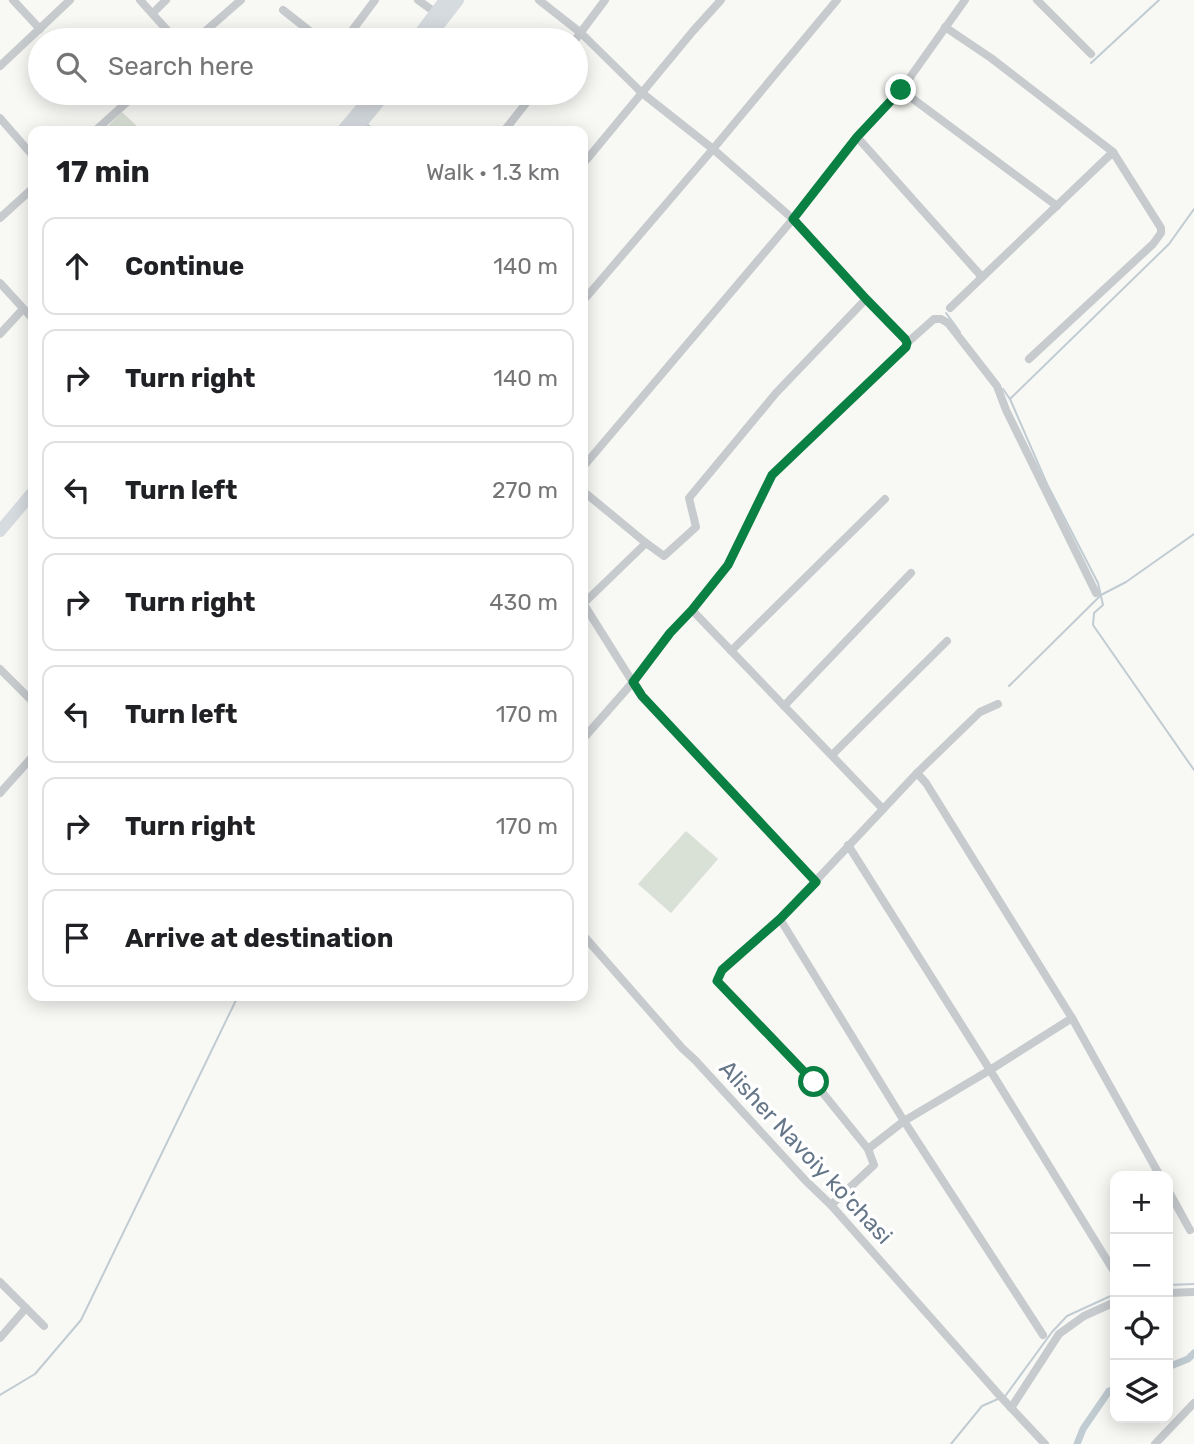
<!DOCTYPE html>
<html lang="en">
<head>
<meta charset="utf-8">
<style>
	:root { --surface:#fff; --page:#f6f6f6; --text:#202124; --muted:#757577; --line:#e0e0e0 }
	body { margin:0; font-family:Rubik,sans-serif; background:var(--page); color:var(--text) }
	.controls { position:absolute; right:21px; bottom:21px; display:grid; overflow:hidden; border-radius:14px; box-shadow:0 4px 18px #0003 }
	.controls button { width:63px; height:63px; display:grid; place-items:center; padding:0; border:0; border-bottom:2px solid var(--line); background:var(--surface); color:var(--text); font:35px sans-serif }
	.stop { position:absolute; width:21px; height:21px; margin:-16px; border:5px solid #0b8043; border-radius:50%; background:#fff }
	.stop.end { background:#0b8043; border-color:#fff; box-shadow:0 2px 7px #0008 }
	.list { margin:0; padding:0; list-style:none }
	h2 { display:flex; justify-content:space-between; align-items:center; height:91px; margin:0; padding:0 28px; font-size:30px }
	h2 small { font-size:23px; font-weight:400; color:var(--muted) }
	.list li { display:grid; grid-template-columns:46px 1fr auto; gap:21px; align-items:center; box-sizing:border-box; height:98px; margin:0 14px 14px; padding:0 14px; border:2px solid var(--line); border-radius:14px }
	.list b { display:block; font-size:26px; white-space:nowrap }
	.list em { font-size:23px; font-style:normal; color:var(--muted) }
	.icon { flex:none; width:38px; height:38px; fill:none; stroke:currentColor; stroke-width:2; stroke-linecap:round; stroke-linejoin:round }
	.map { position:relative; flex:none; width:1194px; height:1444px; overflow:hidden }
	.search { position:absolute; background:var(--surface); box-shadow:0 4px 18px #0003; left:28px; top:28px; width:560px; height:77px; display:flex; align-items:center; gap:18px; box-sizing:border-box; padding:0 24px; border-radius:38px; color:var(--muted); font-size:26px }
	.panel { position:absolute; background:var(--surface); box-shadow:0 4px 18px #0003; left:28px; top:126px; width:560px; height:875px; border-radius:14px }
	.map>svg:first-child { display:block }
	.green { fill:#d9e0d5 }
	.lines { fill:none; stroke-linecap:round; stroke-linejoin:round }
	.stream { stroke:#c1ccd2; stroke-width:2 }
	.canal { stroke:#c1ccd2; stroke-width:7 }
	.street { stroke:#c7cbce; stroke-width:8 }
	.primary { stroke:#d6dbe0; stroke-width:12 }
	.route { stroke:#0b8043; stroke-width:9 }
	.labels { text-anchor:middle; stroke-width:7; stroke-linejoin:round; paint-order:stroke }
	.street-label { font-size:23px; fill:#647688; stroke:#fff }
</style>
</head>
<body>
<div class="map">
<svg width="1194" height="1444" viewBox="0 0 1194 1444">
	<rect width="100%" height="100%" fill="#f8f8f5"/>
	<g class="green">
		<polygon points="122,112 142,131 103,131"/>
		<polygon points="686,831 718,859 671,913 638,884"/>
	</g>
	<g class="lines">
		<g class="stream">
			<polyline points="1091,63 1159,0"/>
			<polyline points="946,313 960,332"/>
			<polyline points="1003,389 1010,399 1047,484 1098,583 1103,605 1094,613 1093,625 1194,770"/>
			<polyline points="1010,399 1169,244 1194,209"/>
			<polyline points="1009,686 1101,595 1126,582 1194,534"/>
			<polyline points="1168,1285 1194,1284"/>
			<polyline points="0,1395 35,1374 81,1320 238,996"/>
			<polyline points="1003,1397 1006,1395 1052,1332 1067,1316 1115,1294"/>
			<polyline points="951,1444 982,1406 998,1399"/>
		</g>
		<g class="canal">
			<polyline points="1168,1367 1188,1359 1194,1353"/>
			<polyline points="1077,1444 1083,1429 1109,1391 1115,1389"/>
		</g>
		<g class="street">
			<polyline points="13,0 40,29"/>
			<polyline points="140,0 176,40"/>
			<polyline points="418,0 436,13"/>
			<polyline points="539,0 581,33 642,93 713,149 793,219 866,299 905,339 907,343 906,347 772,475 728,565 692,610 670,633 633,682 583,739"/>
			<polyline points="1037,0 1091,54"/>
			<polyline points="283,10 321,40"/>
			<polyline points="153,13 166,0"/>
			<polyline points="945,27 991,58 1113,152 1161,228 1161,233 1153,244 1029,359"/>
			<polyline points="195,40 241,0"/>
			<polyline points="345,40 375,0"/>
			<polyline points="575,40 605,0"/>
			<polyline points="0,66 70,0"/>
			<polyline points="901,90 1057,206"/>
			<polyline points="0,118 33,156"/>
			<polyline points="361,124 371,131"/>
			<polyline points="95,131 137,93"/>
			<polyline points="504,131 534,93"/>
			<polyline points="857,137 982,277"/>
			<polyline points="583,164 693,31 721,0"/>
			<polyline points="0,218 33,188"/>
			<polyline points="0,283 33,319"/>
			<polyline points="583,301 713,149 837,0"/>
			<polyline points="950,308 1113,152"/>
			<polyline points="0,334 23,309"/>
			<polyline points="907,343 934,319 941,319 948,323 997,386 1006,410 1096,593"/>
			<polyline points="583,467 793,219 857,137 901,90 965,0"/>
			<polyline points="583,491 646,543"/>
			<polyline points="583,603 642,697 816,882"/>
			<polyline points="583,604 646,543 664,556 696,527 689,498 776,393 866,299"/>
			<polyline points="692,610 883,809"/>
			<polyline points="731,651 885,499"/>
			<polyline points="0,669 33,702"/>
			<polyline points="784,706 911,573"/>
			<polyline points="832,755 947,641"/>
			<polyline points="917,773 926,783 1072,1018 1160,1176"/>
			<polyline points="0,793 33,756"/>
			<polyline points="848,845 990,1070 1115,1273"/>
			<polyline points="780,919 904,1121 1043,1335"/>
			<polyline points="583,935 682,1048 695,1060 805,1180 831,1205 1000,1396 1045,1444"/>
			<polyline points="868,1149 904,1121 990,1070 1072,1018"/>
			<polyline points="1168,1190 1190,1230"/>
			<polyline points="831,1205 874,1165 868,1149 814,1082 717,980 722,970 780,919 917,773 980,712 998,704"/>
			<polyline points="0,1282 44,1326"/>
			<polyline points="1168,1293 1194,1292"/>
			<polyline points="0,1338 26,1308"/>
			<polyline points="1011,1408 1059,1334 1084,1316 1115,1302"/>
			<polyline points="1155,1444 1194,1403"/>
		</g>
		<g class="primary">
			<polyline points="415,40 445,0"/>
			<polyline points="427,40 458,0"/>
			<polyline points="342,131 374,93"/>
			<polyline points="355,131 386,93"/>
			<polyline points="0,531 33,492"/>
		</g>
	</g>
	<g class="lines">
		<polyline class="route" points="814,1082 717,981 722,970 780,919 816,882 642,696 633,682 670,633 692,610 728,565 772,475 906,347 907,343 905,339 866,299 793,219 857,137 901,90"/>
	</g>
	<g class="labels">
		<g class="street-label">
			<text transform="translate(806 1152) rotate(47)" y="8">Alisher Navoiy ko'chasi</text>
		</g>
	</g>
</svg>
<div class="controls">
<button>+</button>
<button>−</button>
<button><svg class="icon" aria-label="locate" viewBox="0 0 24 24"><circle cx="12" cy="12" r="6"/><path d="M12 2v4M12 18v4M2 12h4M18 12h4"/></svg></button>
<button><svg class="icon" aria-label="layers" viewBox="0 0 24 24"><path d="M12 4l9 5-9 5-9-5zM3 14l9 5 9-5"/></svg></button>
</div>
<div class="stop" style="left:814px;top:1082px"></div>
<div class="stop end" style="left:901px;top:90px"></div>
<div class="search"><svg class="icon" aria-label="search" viewBox="0 0 24 24"><circle cx="10" cy="10" r="6"/><path d="M15 15l6 6"/></svg>Search here</div>
<section class="panel">
<h2>17 min<small>Walk · 1.3 km</small></h2>
<ul class="list">
<li><svg class="icon" aria-label="ahead" viewBox="0 0 24 24"><path d="M12 20V5M6 11l6-6 6 6"/></svg><div><b>Continue</b></div><em>140 m</em></li>
<li><svg class="icon" aria-label="right" viewBox="0 0 24 24"><path d="M7 20v-9h11M14 6l5 5-5 5"/></svg><div><b>Turn right</b></div><em>140 m</em></li>
<li><svg class="icon" aria-label="left" viewBox="0 0 24 24"><path d="M17 20v-9H6M10 6l-5 5 5 5"/></svg><div><b>Turn left</b></div><em>270 m</em></li>
<li><svg class="icon" aria-label="right" viewBox="0 0 24 24"><path d="M7 20v-9h11M14 6l5 5-5 5"/></svg><div><b>Turn right</b></div><em>430 m</em></li>
<li><svg class="icon" aria-label="left" viewBox="0 0 24 24"><path d="M17 20v-9H6M10 6l-5 5 5 5"/></svg><div><b>Turn left</b></div><em>170 m</em></li>
<li><svg class="icon" aria-label="right" viewBox="0 0 24 24"><path d="M7 20v-9h11M14 6l5 5-5 5"/></svg><div><b>Turn right</b></div><em>170 m</em></li>
<li><svg class="icon" aria-label="arrive" viewBox="0 0 24 24"><path d="M6 21V4h12l-3 4 3 4H6"/></svg><div><b>Arrive at destination</b></div></li>
</ul>
</section>
</div>
</body>
</html>
